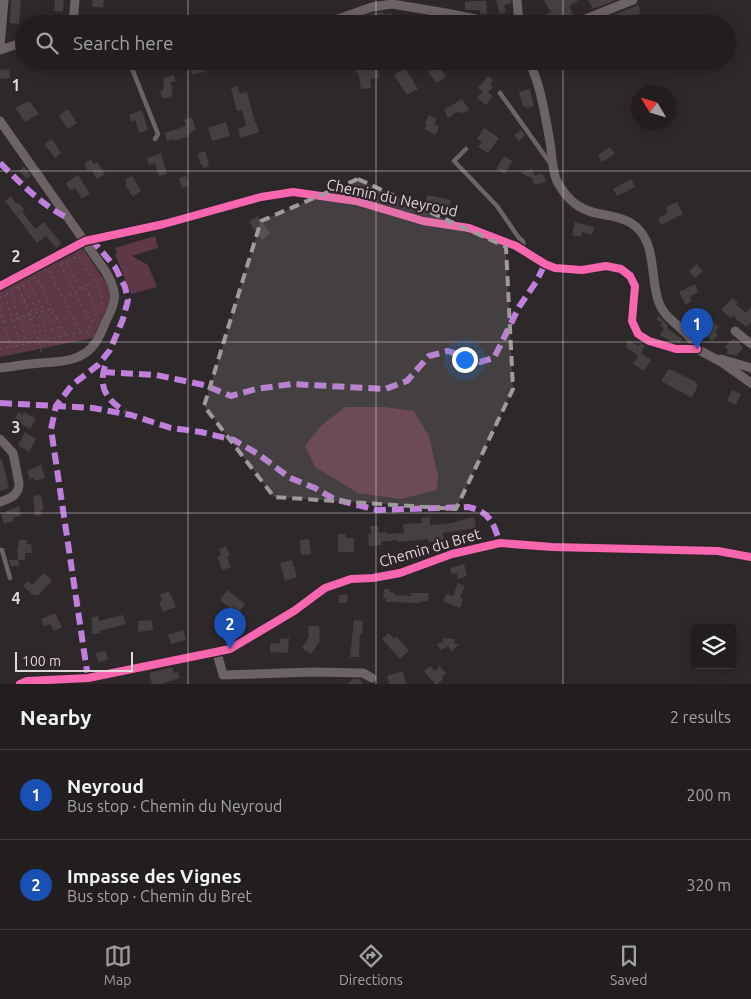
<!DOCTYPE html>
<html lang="en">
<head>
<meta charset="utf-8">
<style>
	:root { --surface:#221e20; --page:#2e2b2d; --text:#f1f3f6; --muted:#a2a2a5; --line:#3f3c3e; --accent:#a19a9c }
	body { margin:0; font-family:Ubuntu,sans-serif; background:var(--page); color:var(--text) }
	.controls { position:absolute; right:15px; bottom:15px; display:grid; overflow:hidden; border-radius:5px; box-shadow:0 2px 12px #0003 }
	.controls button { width:45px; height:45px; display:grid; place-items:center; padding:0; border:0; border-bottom:1px solid var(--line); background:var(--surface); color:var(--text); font:25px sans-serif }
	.compass { position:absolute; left:631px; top:85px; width:45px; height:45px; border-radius:50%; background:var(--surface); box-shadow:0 2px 12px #0003; rotate:308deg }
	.scale { position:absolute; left:15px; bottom:12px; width:118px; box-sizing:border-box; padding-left:5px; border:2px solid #dfd7da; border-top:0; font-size:14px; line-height:18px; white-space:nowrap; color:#dfd7da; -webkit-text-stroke:4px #30252a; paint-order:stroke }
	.you { position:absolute; left:464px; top:359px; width:18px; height:18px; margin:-12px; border:4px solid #fff; border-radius:50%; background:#1a73e8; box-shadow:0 0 0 8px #1a73e833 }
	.badge { display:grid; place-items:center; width:32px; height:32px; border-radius:50%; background:var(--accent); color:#fff; font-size:16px; font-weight:700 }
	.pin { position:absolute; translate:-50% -41px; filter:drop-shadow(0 1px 2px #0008) }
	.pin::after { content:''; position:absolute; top:26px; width:18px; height:15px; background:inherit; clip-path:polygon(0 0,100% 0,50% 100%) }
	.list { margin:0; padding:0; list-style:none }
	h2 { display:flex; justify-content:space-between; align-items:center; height:65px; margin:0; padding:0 20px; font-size:21px }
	h2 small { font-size:16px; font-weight:400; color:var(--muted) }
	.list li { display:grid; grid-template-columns:32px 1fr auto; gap:15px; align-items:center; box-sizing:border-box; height:90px; padding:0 20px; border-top:1px solid var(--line) }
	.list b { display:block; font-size:19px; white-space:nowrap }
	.list p { margin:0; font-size:16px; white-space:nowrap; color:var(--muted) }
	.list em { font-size:16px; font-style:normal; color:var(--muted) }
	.icon { flex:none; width:28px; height:28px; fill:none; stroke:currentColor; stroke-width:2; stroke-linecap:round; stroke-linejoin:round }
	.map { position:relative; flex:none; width:751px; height:684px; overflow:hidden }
	.search { position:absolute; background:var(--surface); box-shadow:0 2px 12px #0003; left:15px; right:15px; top:15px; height:55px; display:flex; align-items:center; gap:12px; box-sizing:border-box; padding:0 18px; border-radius:28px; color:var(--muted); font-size:19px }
	.sheet { height:245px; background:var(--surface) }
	nav { display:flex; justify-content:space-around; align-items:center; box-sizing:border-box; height:70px; border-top:1px solid var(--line); background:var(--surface); font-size:14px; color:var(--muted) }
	nav a { display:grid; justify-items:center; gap:2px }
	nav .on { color:var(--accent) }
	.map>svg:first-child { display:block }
	.green { fill:#5f3847 }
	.building { fill:#443f41 }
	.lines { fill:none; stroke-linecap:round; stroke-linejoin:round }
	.path { stroke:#665e61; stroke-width:1; stroke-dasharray:2.5 4; stroke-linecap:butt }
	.service { stroke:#6d6266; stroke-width:4.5 }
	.minor { stroke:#6d6266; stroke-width:9 }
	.quiet { stroke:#c07fdc; stroke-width:6; stroke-dasharray:12 6; stroke-linecap:butt }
	.cycleway-casing { stroke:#30252a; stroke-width:11 }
	.cycleway { stroke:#f766af; stroke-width:8 }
	.marked { fill:#a19a9c; fill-opacity:0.2; stroke:#a19a9c; stroke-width:4; stroke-dasharray:10 6; stroke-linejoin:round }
	.grid { fill:none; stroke:#dfd7da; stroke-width:1; stroke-opacity:0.55 }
	.labels { text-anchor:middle; stroke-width:4.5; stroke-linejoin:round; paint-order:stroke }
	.street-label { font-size:15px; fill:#dfd7da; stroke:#30252a }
	.grid-label { font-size:16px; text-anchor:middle; font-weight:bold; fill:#dfd7da; stroke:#30252a; stroke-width:4.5; stroke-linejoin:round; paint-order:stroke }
</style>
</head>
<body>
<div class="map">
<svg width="751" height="684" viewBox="0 0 751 684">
	<rect width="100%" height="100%" fill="#2d282a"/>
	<g class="green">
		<polygon points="155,236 158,248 132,256 148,265 157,287 131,294 115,254 117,252 115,248"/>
		<polygon points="81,246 110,288 110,301 93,338 0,357 0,288"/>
		<polygon points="345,407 385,407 414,411 429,436 438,476 437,490 401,499 358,493 315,467 305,446 321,426"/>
	</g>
	<g class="building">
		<polygon points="11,0 21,0 19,24 10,23"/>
		<polygon points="55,0 64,0 63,12 54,11"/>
		<polygon points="93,0 104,0 103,8 92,6"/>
		<polygon points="496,0 511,0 511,3 504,5 506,12 500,14"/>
		<polygon points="544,0 579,0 569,6 574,17 561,24 558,18 544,24 527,24 551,12"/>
		<polygon points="588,0 616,0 593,9"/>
		<polygon points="475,1 486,1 487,14 480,14 480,10 465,10 465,2"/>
		<polygon points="639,5 640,13 631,17 633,20 629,22 630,24 590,24"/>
		<polygon points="383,12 384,15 391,13 394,24 382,24 382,22 376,24 344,24 374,13"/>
		<polygon points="106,61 125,61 125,63 108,68"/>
		<polygon points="188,61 202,61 205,71 192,75"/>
		<polygon points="360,65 364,68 378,67 379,78 370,79 371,88 361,89 359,75 355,71"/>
		<polygon points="439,65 446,77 436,83 428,71"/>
		<polygon points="405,68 418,89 407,95 394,75"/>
		<polygon points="9,69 10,78 0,79 0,70"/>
		<polygon points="174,75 176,81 170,82 173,91 171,91 172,96 163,99 160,91 164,89 163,78"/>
		<polygon points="488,76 493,80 490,84 493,87 488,92 493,96 486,105 477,98 483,91 478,88"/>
		<polygon points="237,86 240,94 247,92 255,122 256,122 259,132 240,138 238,129 246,126 242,110 237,111 231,88"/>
		<polygon points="530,89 534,106 527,108 526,106 523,107 519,92"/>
		<polygon points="462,99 469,110 463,113 457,112 448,118 444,110"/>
		<polygon points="29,101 39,114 25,122 15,108"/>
		<polygon points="68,109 77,123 68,129 59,116"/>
		<polygon points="142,110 148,130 139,133 135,120 131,122 129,115"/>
		<polygon points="429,115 437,119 434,124 439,127 435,135 424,129 427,124 425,123"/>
		<polygon points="192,117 196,130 188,134 189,136 175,141 175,139 167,141 165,133 186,126 184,120"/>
		<polygon points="226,122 230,136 212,141 208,128"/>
		<polygon points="484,128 499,138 488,153 478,147 482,142 477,139"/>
		<polygon points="521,130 525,135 519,141 514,135"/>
		<polygon points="52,139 61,153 55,158 44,144"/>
		<polygon points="610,147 615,154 602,162 598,155"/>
		<polygon points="205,151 209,163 207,167 204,168 200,163 197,154"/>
		<polygon points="161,153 167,174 159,176 155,163 149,165 147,158"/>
		<polygon points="504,156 512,161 505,174 496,169"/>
		<polygon points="91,159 94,164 97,162 105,174 97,179 91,170 88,172 84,164"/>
		<polygon points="24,166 31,176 27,179 19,171"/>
		<polygon points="532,169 535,176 542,173 546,182 534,185 532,178 520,173"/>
		<polygon points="78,175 90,194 82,199 75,188 70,190 66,183"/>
		<polygon points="132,176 141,191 133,197 125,185 127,184 125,180"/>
		<polygon points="186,176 189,186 182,188 179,178"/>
		<polygon points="631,179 635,187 617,196 613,189"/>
		<polygon points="427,195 451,200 449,207 426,201"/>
		<polygon points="11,196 16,204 18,203 24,209 22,211 35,229 44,222 61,243 56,248 46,236 37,243 5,201"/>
		<polygon points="677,202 683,214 661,225 658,218 668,213 666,207"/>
		<polygon points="258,216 270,233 262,240 249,222"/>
		<polygon points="575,222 594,227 592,235 582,232 581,237 572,235"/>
		<polygon points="697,264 703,271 695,278 689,271"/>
		<polygon points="695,284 698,292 690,297 692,301 686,305 679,292"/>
		<polygon points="732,298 738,302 736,304 746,313 751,307 751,322 746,327 733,316 731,318 721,310"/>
		<polygon points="659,316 668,326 667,328 682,339 680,343 670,341 660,335 664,328 660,325 662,323 656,319"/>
		<polygon points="712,321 719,327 715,332 718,335 712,341 702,332"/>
		<polygon points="732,339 738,341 743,348 736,356 732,354 731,355 726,354 728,350 725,347"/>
		<polygon points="629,340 638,346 640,343 645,346 641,353 651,360 644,371 633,364 638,356 625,346"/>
		<polygon points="669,369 696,382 695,383 698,385 692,398 661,381"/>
		<polygon points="732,390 741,394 736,405 727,401"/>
		<polygon points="19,412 23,415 24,412 36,419 30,429 14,420"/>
		<polygon points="25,432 36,439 29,452 18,445"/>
		<polygon points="0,459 2,459 9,488 0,491"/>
		<polygon points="41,465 45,478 35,481 34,478 30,479 27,471"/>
		<polygon points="41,495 44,510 41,511 41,515 35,516 33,496"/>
		<polygon points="19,506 21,515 13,518 14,521 4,524 1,514 6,513 6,511"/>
		<polygon points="430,517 430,525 453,523 460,520 474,517 476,528 443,533 444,541 428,542 428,539 397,542 397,540 381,542 382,545 369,546 368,534 371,534 370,526 378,526 379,533 386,532 386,534 404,533 403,524 422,523 421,518"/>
		<polygon points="338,534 346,534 345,538 354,538 354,552 338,552"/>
		<polygon points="309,539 311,554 301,555 300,540"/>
		<polygon points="20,540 27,540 27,544 31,544 32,553 25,553 25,560 18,560 17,548 19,548 18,543"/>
		<polygon points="226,546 230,556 227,557 231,567 222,570 217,557 221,556 219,549"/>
		<polygon points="9,560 18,560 19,566 11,566"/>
		<polygon points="292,560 297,577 285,581 280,563"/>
		<polygon points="464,564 467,576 458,579 457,573 452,574 450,568"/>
		<polygon points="44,573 52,581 38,595 33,595 23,586 28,581 32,585"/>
		<polygon points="458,583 465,586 460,597 463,598 460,608 443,601 446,594 453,596"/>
		<polygon points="384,589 390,589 390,592 394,593 395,595 411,596 411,593 429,593 428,601 420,602 420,603 386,602 386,599 383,598"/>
		<polygon points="227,590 245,604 240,611 234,607 232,609 220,600"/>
		<polygon points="169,591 176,607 163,612 159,602 162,600 160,595"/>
		<polygon points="339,595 348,595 347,603 339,603"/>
		<polygon points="55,613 62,627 54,631 50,624 44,626 41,619"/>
		<polygon points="123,615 126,624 100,631 101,633 92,634 92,617 99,616 99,621"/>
		<polygon points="152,620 153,630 138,632 138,621"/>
		<polygon points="354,620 363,621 362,634 360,634 359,657 350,657"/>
		<polygon points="308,626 319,626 320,641 311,654 302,648 309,637"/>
		<polygon points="183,630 186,640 171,644 168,635"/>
		<polygon points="389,633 394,639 396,636 409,651 400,659 382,639"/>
		<polygon points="289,638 288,653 270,652 270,644 280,643 280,639"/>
		<polygon points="443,638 455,639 454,644 459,644 454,649 453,653 448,646 440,650 437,644 443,642"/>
		<polygon points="106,651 108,660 98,662 96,653"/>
		<polygon points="430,666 435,671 439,666 446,673 441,678 443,679 438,684 435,684 424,671"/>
		<polygon points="172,667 174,673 178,672 180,678 161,684 152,684 149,673"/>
		<polygon points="403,671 406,684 389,684 387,676"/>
		<polygon points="353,679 359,679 364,684 348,684"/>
	</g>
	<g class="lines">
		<g class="path">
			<polyline points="67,263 80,288"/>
			<polyline points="60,264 91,323"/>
			<polyline points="49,271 81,332"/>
			<polyline points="29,283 43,310"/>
			<polyline points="23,285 37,312"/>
			<polyline points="19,288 39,341 42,355"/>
			<polyline points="85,288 97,311"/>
			<polyline points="12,293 18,318"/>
			<polyline points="21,293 35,318 53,312"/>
			<polyline points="5,295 12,320"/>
			<polyline points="0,298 36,277 66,335"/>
			<polyline points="64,298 93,282"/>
			<polyline points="0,308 10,347 88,331 103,300 101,292 78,256 59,265"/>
			<polyline points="20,318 27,343"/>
			<polyline points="58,319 38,325 40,332 61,327"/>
			<polyline points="13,320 20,344"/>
			<polyline points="4,322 51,309"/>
			<polyline points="0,349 9,347"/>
		</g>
		<g class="service">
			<polyline points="129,61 158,134 155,139"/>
			<polyline points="500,93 550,163"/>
			<polyline points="466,149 454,161 497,206 519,238 523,241 524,251"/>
			<polyline points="0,550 2,550 10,578"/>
		</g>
		<g class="minor">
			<polyline points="517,0 519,24"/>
			<polyline points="73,24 75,0"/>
			<polyline points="324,24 372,7 392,4 446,13 500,24"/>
			<polyline points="573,24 633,0"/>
			<polyline points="0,46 4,0"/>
			<polyline points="0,50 24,42"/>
			<path d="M 529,61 C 541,86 545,115 550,142 C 552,153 552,174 558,183 C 569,203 583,212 606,215 C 615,217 623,218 631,223 C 658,240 649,276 659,303 C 666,322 690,330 697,349 L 723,363 L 751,383"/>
			<path d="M 0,121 L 106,272 C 118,293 117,300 106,321 C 103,328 100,336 96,342 C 81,365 54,361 30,364 C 20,365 10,367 0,368"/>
			<polyline points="0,286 85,241 164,224 261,197 293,192 356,201 423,221 469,228 516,246 545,264 555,268 582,270 606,266 621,269 630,276 635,286 632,321 638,334 649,341 676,349 697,349"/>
			<polyline points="735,331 751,344"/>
			<polyline points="721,359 751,368"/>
			<path d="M 0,439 L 13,453 L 19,483 C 19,496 10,498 0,502"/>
			<polyline points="217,653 223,675 314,672 363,673 372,678"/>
			<polyline points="20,684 27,681 88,678 230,649 294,611 325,588 351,579 373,578 400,573 452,554 500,543 552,547 718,551 751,557"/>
		</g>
		<g class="quiet">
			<path d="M 0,163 C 22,184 42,206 70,219"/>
			<path d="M 105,366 C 98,387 107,401 125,411"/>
			<polyline points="103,372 156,375 204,385 231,396 256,389 292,384 385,389 407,381 429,356 448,351 480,362 494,358 519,307 536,282 545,264"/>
			<path d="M 0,403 L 93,408 L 131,415 L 171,428 L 201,432 L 234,440 L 258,454 L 290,478 L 315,488 L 334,499 L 377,510 L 468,507 C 491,512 493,523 500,543"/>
			<polyline points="88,678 51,429 56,406 72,385 98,365 110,350 123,319 128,300 125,287 115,267 92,240"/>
		</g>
		<g class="cycleway-casing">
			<g id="cycleway">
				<polyline points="0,286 85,241 164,224 261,197 293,192 356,201 423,221 469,228 516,246 545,264 555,268 582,270 606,266 621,269 630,276 635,286 632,321 638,334 649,341 676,349 697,349"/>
				<polyline points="20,684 27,681 88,678 230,649 294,611 325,588 351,579 373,578 400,573 452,554 500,543 552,547 718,551 751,557"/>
			</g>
		</g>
		<use href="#cycleway" class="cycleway"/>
	</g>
	<path class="marked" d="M 358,179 L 506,247 L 513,389 L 456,509 L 274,497 L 204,406 L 261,221 Z"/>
	<path class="grid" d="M 188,0 L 188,24M 376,0 L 376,24M 563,0 L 563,24M 188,61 L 188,684M 376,61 L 376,684M 563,61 L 563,684M 0,171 L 751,171M 0,342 L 751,342M 0,513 L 751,513"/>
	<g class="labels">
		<g class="street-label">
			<text transform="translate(392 198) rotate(12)" y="5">Chemin du Neyroud</text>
			<text transform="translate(430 548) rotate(-16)" y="5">Chemin du Bret</text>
		</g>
	</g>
	<g class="grid-label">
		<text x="16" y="91">1</text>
		<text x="16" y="262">2</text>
		<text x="16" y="433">3</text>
		<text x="16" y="604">4</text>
	</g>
</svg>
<div class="controls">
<button><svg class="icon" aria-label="layers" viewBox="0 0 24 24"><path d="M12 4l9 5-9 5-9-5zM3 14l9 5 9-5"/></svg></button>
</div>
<svg class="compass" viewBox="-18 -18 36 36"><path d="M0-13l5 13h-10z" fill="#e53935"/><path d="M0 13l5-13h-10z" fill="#a2a2a5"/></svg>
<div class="scale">100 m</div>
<div class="you"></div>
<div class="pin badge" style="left:697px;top:349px;background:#1a4fb4">1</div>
<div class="pin badge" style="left:230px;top:649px;background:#1a4fb4">2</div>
<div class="search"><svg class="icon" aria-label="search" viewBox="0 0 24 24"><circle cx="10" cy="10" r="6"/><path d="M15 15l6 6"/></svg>Search here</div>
</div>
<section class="sheet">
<h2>Nearby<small>2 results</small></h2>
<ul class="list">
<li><span class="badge" style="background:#1a4fb4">1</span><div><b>Neyroud</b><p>Bus stop · Chemin du Neyroud</p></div><em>200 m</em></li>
<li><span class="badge" style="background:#1a4fb4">2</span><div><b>Impasse des Vignes</b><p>Bus stop · Chemin du Bret</p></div><em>320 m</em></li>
</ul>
</section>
<nav>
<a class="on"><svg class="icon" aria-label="map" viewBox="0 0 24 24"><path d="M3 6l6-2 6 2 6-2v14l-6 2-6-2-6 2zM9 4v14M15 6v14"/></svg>Map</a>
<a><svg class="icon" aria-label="directions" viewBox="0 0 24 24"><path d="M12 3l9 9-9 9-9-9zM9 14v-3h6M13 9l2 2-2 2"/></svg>Directions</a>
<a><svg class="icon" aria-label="saved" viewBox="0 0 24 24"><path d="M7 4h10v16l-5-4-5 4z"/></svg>Saved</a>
</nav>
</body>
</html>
